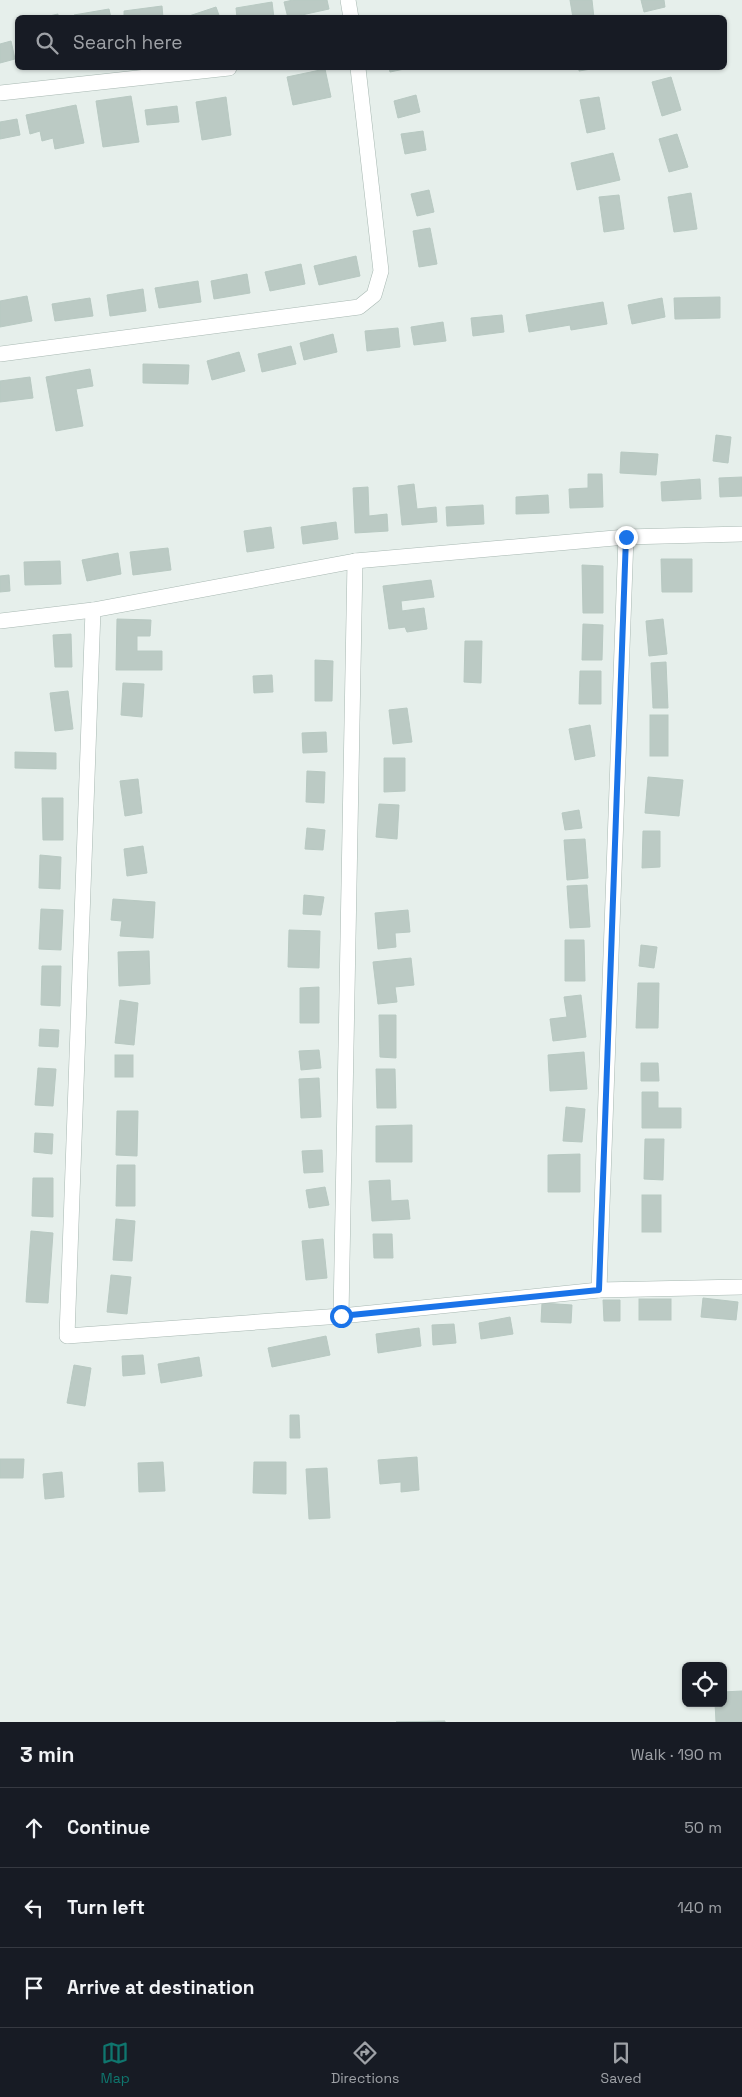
<!DOCTYPE html>
<html lang="en">
<head>
<meta charset="utf-8">
<style>
	:root { --surface:#171b24; --page:#20242c; --text:#f1f3f6; --muted:#9ea1a6; --line:#363941; --accent:#0f766e }
	body { margin:0; font-family:"Space Grotesk",sans-serif; background:var(--page); color:var(--text) }
	.controls { position:absolute; right:15px; bottom:15px; display:grid; overflow:hidden; border-radius:8px; box-shadow:0 1px 4px #0004 }
	.controls button { width:45px; height:45px; display:grid; place-items:center; padding:0; border:0; border-bottom:1px solid var(--line); background:var(--surface); color:var(--text); font:25px sans-serif }
	.stop { position:absolute; width:15px; height:15px; margin:-11px; border:4px solid #1a73e8; border-radius:50%; background:#fff }
	.stop.end { background:#1a73e8; border-color:#fff; box-shadow:0 1px 5px #0008 }
	.list { margin:0; padding:0; list-style:none }
	h2 { display:flex; justify-content:space-between; align-items:center; height:65px; margin:0; padding:0 20px; font-size:21px }
	h2 small { font-size:16px; font-weight:400; color:var(--muted) }
	.list li { display:grid; grid-template-columns:32px 1fr auto; gap:15px; align-items:center; box-sizing:border-box; height:80px; padding:0 20px; border-top:1px solid var(--line) }
	.list b { display:block; font-size:19px; white-space:nowrap }
	.list em { font-size:16px; font-style:normal; color:var(--muted) }
	.icon { flex:none; width:28px; height:28px; fill:none; stroke:currentColor; stroke-width:2; stroke-linecap:round; stroke-linejoin:round }
	.map { position:relative; flex:none; width:742px; height:1722px; overflow:hidden }
	.search { position:absolute; background:var(--surface); box-shadow:0 1px 4px #0004; left:15px; right:15px; top:15px; height:55px; display:flex; align-items:center; gap:12px; box-sizing:border-box; padding:0 18px; border-radius:8px; color:var(--muted); font-size:19px }
	.sheet { height:305px; background:var(--surface) }
	nav { display:flex; justify-content:space-around; align-items:center; box-sizing:border-box; height:70px; border-top:1px solid var(--line); background:var(--surface); font-size:14px; color:var(--muted) }
	nav a { display:grid; justify-items:center; gap:2px }
	nav .on { color:var(--accent) }
	.map>svg:first-child { display:block }
	.building { fill:#bbcac4; stroke:#b8c9c2 }
	.lines { fill:none; stroke-linecap:round; stroke-linejoin:round }
	.service-casing { stroke:#a8b8b2; stroke-width:16 }
	.minor-casing { stroke:#a8b8b2; stroke-width:16 }
	.service { stroke:#fff; stroke-width:15 }
	.minor { stroke:#fff; stroke-width:15 }
	.route { stroke:#1a73e8; stroke-width:6 }
</style>
</head>
<body>
<div class="map">
<svg width="742" height="1722" viewBox="0 0 742 1722">
	<rect width="100%" height="100%" fill="#e6efeb"/>
	<g class="building">
		<polygon points="293,0 327,0 329,9 288,18 284,2"/>
		<polygon points="570,0 592,0 594,18 573,18"/>
		<polygon points="641,0 664,0 665,7 644,12"/>
		<polygon points="272,2 274,18 237,18 236,8"/>
		<polygon points="162,6 163,18 124,18 124,11"/>
		<polygon points="216,7 220,18 183,18"/>
		<polygon points="109,9 111,18 75,18 74,15"/>
		<polygon points="58,14 58,18 41,18"/>
		<polygon points="11,41 15,59 0,63 0,44"/>
		<polygon points="389,68 409,68 390,72"/>
		<polygon points="579,68 597,68 579,71"/>
		<polygon points="325,69 331,97 293,105 287,77"/>
		<polygon points="671,77 681,110 662,116 652,82"/>
		<polygon points="416,95 420,112 398,118 394,101"/>
		<polygon points="131,96 139,142 103,147 96,101"/>
		<polygon points="226,97 231,135 202,140 196,102"/>
		<polygon points="599,97 605,129 587,133 580,100"/>
		<polygon points="76,105 84,143 55,149 53,138 42,141 40,131 30,134 26,115"/>
		<polygon points="177,106 179,122 147,125 145,110"/>
		<polygon points="17,119 20,135 0,139 0,122"/>
		<polygon points="423,131 426,150 405,154 401,134"/>
		<polygon points="677,134 688,167 669,172 659,139"/>
		<polygon points="613,153 620,180 577,190 571,163"/>
		<polygon points="429,190 434,212 417,216 411,194"/>
		<polygon points="691,193 697,229 674,232 668,197"/>
		<polygon points="619,195 624,229 604,232 599,197"/>
		<polygon points="430,228 437,264 419,267 413,231"/>
		<polygon points="356,256 360,276 319,285 314,266"/>
		<polygon points="301,264 305,284 270,291 265,272"/>
		<polygon points="247,274 250,293 214,299 211,281"/>
		<polygon points="198,281 201,302 159,308 155,288"/>
		<polygon points="143,289 146,311 110,316 107,295"/>
		<polygon points="27,296 32,321 0,327 0,301"/>
		<polygon points="720,297 720,318 675,319 674,298"/>
		<polygon points="90,298 93,316 55,321 52,304"/>
		<polygon points="662,298 665,317 632,324 628,305"/>
		<polygon points="603,302 607,324 571,330 570,325 529,332 526,315"/>
		<polygon points="502,315 504,332 473,336 471,318"/>
		<polygon points="443,322 446,341 414,345 411,327"/>
		<polygon points="398,328 400,347 367,351 365,331"/>
		<polygon points="333,334 337,352 304,360 300,343"/>
		<polygon points="291,346 296,364 262,372 258,354"/>
		<polygon points="239,352 245,371 212,380 207,361"/>
		<polygon points="143,364 189,365 188,384 143,383"/>
		<polygon points="90,369 93,386 76,389 83,426 56,431 46,377"/>
		<polygon points="30,377 33,398 0,402 0,381"/>
		<polygon points="716,435 731,437 728,463 713,461"/>
		<polygon points="621,452 658,454 656,475 620,473"/>
		<polygon points="588,474 602,474 603,507 570,508 569,489 588,488"/>
		<polygon points="742,477 742,496 720,497 719,478"/>
		<polygon points="700,479 701,499 662,501 661,482"/>
		<polygon points="414,484 417,509 436,507 437,522 402,525 398,486"/>
		<polygon points="368,487 369,516 387,514 388,531 355,533 353,488"/>
		<polygon points="548,495 549,513 516,514 516,497"/>
		<polygon points="483,505 484,524 447,526 446,507"/>
		<polygon points="336,522 338,539 303,544 301,527"/>
		<polygon points="271,527 274,548 247,552 244,531"/>
		<polygon points="168,548 171,570 133,575 130,552"/>
		<polygon points="118,553 121,574 87,581 82,560"/>
		<polygon points="661,559 692,559 692,592 662,592"/>
		<polygon points="60,561 61,584 25,585 24,562"/>
		<polygon points="582,565 603,566 603,613 583,613"/>
		<polygon points="9,575 10,591 0,592 0,576"/>
		<polygon points="431,580 434,597 401,601 402,611 424,608 427,629 407,632 405,627 389,629 383,586"/>
		<polygon points="117,619 151,620 150,636 137,636 137,651 162,651 162,670 116,670"/>
		<polygon points="663,619 667,654 649,656 646,621"/>
		<polygon points="583,624 603,625 602,660 582,660"/>
		<polygon points="71,634 72,667 55,667 53,635"/>
		<polygon points="465,641 482,641 481,683 464,682"/>
		<polygon points="315,660 333,661 332,701 315,701"/>
		<polygon points="666,662 668,708 653,708 651,663"/>
		<polygon points="580,671 601,671 601,704 579,704"/>
		<polygon points="272,675 273,692 254,693 253,676"/>
		<polygon points="123,683 144,684 142,717 121,715"/>
		<polygon points="68,691 73,729 55,731 50,693"/>
		<polygon points="407,708 412,742 393,744 389,710"/>
		<rect x="650" y="715" width="18" height="41"/>
		<polygon points="590,725 595,756 575,760 569,729"/>
		<polygon points="326,732 327,752 303,753 302,733"/>
		<polygon points="15,752 56,753 56,769 15,768"/>
		<polygon points="384,758 405,758 405,791 384,792"/>
		<polygon points="307,771 325,772 324,803 306,802"/>
		<polygon points="648,777 683,780 679,816 645,813"/>
		<polygon points="138,779 142,813 125,816 120,781"/>
		<polygon points="42,798 63,798 63,840 43,840"/>
		<polygon points="379,804 399,805 397,839 376,837"/>
		<polygon points="579,810 582,828 565,830 562,813"/>
		<polygon points="307,828 325,830 323,850 305,849"/>
		<polygon points="643,831 660,831 660,867 642,868"/>
		<polygon points="585,839 588,878 567,880 564,840"/>
		<polygon points="143,846 147,873 127,876 124,849"/>
		<polygon points="40,855 61,857 60,889 39,888"/>
		<polygon points="587,885 590,927 570,928 567,886"/>
		<polygon points="304,895 324,897 321,915 303,914"/>
		<polygon points="113,899 155,902 153,938 120,936 122,921 111,920"/>
		<polygon points="41,909 63,910 61,950 39,949"/>
		<polygon points="408,910 410,932 395,933 396,947 378,949 375,913"/>
		<polygon points="289,930 320,931 319,968 288,967"/>
		<polygon points="565,940 584,940 585,981 565,981"/>
		<polygon points="641,945 657,947 654,968 639,966"/>
		<polygon points="149,951 150,984 119,986 118,952"/>
		<polygon points="411,958 414,985 395,987 397,1002 378,1004 373,962"/>
		<polygon points="42,966 61,966 60,1006 41,1005"/>
		<polygon points="638,983 659,983 658,1028 636,1028"/>
		<polygon points="319,987 319,1023 300,1023 300,988"/>
		<polygon points="581,995 586,1037 553,1041 550,1019 567,1017 564,997"/>
		<polygon points="120,1000 138,1003 134,1045 115,1043"/>
		<polygon points="379,1015 396,1015 396,1058 380,1057"/>
		<polygon points="40,1029 59,1030 58,1047 39,1046"/>
		<polygon points="319,1050 321,1068 301,1070 299,1051"/>
		<polygon points="584,1052 587,1089 550,1091 548,1055"/>
		<rect x="115" y="1055" width="18" height="22"/>
		<polygon points="641,1063 658,1063 659,1081 641,1081"/>
		<polygon points="38,1068 56,1069 53,1106 35,1105"/>
		<polygon points="376,1069 395,1069 396,1108 377,1108"/>
		<polygon points="319,1078 321,1117 301,1118 299,1079"/>
		<polygon points="642,1092 658,1092 658,1108 681,1108 681,1128 642,1128"/>
		<polygon points="566,1107 585,1109 582,1142 563,1141"/>
		<polygon points="117,1111 138,1111 137,1156 116,1155"/>
		<polygon points="412,1125 412,1162 376,1162 376,1126"/>
		<polygon points="35,1133 53,1134 52,1154 34,1152"/>
		<polygon points="645,1139 664,1139 663,1180 644,1179"/>
		<polygon points="322,1150 323,1172 304,1173 302,1151"/>
		<polygon points="580,1154 580,1192 548,1192 548,1155"/>
		<polygon points="117,1165 135,1165 135,1206 116,1206"/>
		<polygon points="33,1178 53,1178 53,1217 32,1216"/>
		<polygon points="390,1180 391,1201 408,1200 410,1219 372,1221 369,1181"/>
		<polygon points="325,1187 329,1205 309,1208 306,1190"/>
		<rect x="642" y="1195" width="19" height="37"/>
		<polygon points="116,1219 135,1221 132,1261 113,1260"/>
		<polygon points="31,1231 53,1233 48,1303 26,1302"/>
		<polygon points="373,1234 392,1234 393,1258 374,1258"/>
		<polygon points="323,1239 327,1278 306,1280 302,1241"/>
		<polygon points="111,1275 131,1277 127,1314 107,1312"/>
		<polygon points="703,1298 738,1302 736,1320 701,1317"/>
		<rect x="639" y="1299" width="32" height="21"/>
		<polygon points="603,1300 620,1300 620,1321 604,1321"/>
		<polygon points="542,1303 572,1305 571,1323 541,1322"/>
		<polygon points="510,1317 513,1334 481,1339 479,1323"/>
		<polygon points="454,1324 456,1343 433,1345 432,1325"/>
		<polygon points="419,1328 421,1346 378,1353 376,1334"/>
		<polygon points="326,1336 330,1355 272,1367 268,1348"/>
		<polygon points="143,1355 145,1374 123,1376 122,1356"/>
		<polygon points="199,1357 202,1376 161,1383 158,1364"/>
		<polygon points="74,1365 91,1368 85,1406 67,1403"/>
		<polygon points="290,1415 299,1415 300,1438 290,1438"/>
		<polygon points="417,1457 419,1490 401,1492 401,1482 380,1484 378,1460"/>
		<polygon points="0,1459 24,1459 23,1478 0,1478"/>
		<polygon points="163,1462 165,1491 139,1492 138,1463"/>
		<polygon points="254,1462 286,1462 286,1494 253,1493"/>
		<polygon points="327,1468 330,1518 309,1519 306,1469"/>
		<polygon points="62,1472 64,1497 45,1499 43,1474"/>
		<polygon points="742,1691 742,1722 716,1722 715,1703 723,1703 723,1692"/>
		<polygon points="445,1721 445,1722 396,1722"/>
	</g>
	<g class="lines">
		<g class="service-casing">
			<g id="service">
				<polyline points="93,610 67,1336 341,1316 599,1290 742,1287"/>
				<polyline points="599,1290 626,537"/>
				<polyline points="341,1316 355,561"/>
			</g>
		</g>
		<g class="minor-casing">
			<g id="minor">
				<polyline points="348,0 351,18"/>
				<polyline points="0,93 229,68"/>
				<polyline points="0,354 359,307 374,295 381,271 358,68"/>
				<polyline points="0,621 93,610 355,561 626,537 742,534"/>
			</g>
		</g>
		<use href="#service" class="service"/>
		<use href="#minor" class="minor"/>
	</g>
	<g class="lines">
		<polyline class="route" points="341,1316 599,1290 626,537"/>
	</g>
</svg>
<div class="controls">
<button><svg class="icon" aria-label="locate" viewBox="0 0 24 24"><circle cx="12" cy="12" r="6"/><path d="M12 2v4M12 18v4M2 12h4M18 12h4"/></svg></button>
</div>
<div class="stop" style="left:341px;top:1316px"></div>
<div class="stop end" style="left:626px;top:537px"></div>
<div class="search"><svg class="icon" aria-label="search" viewBox="0 0 24 24"><circle cx="10" cy="10" r="6"/><path d="M15 15l6 6"/></svg>Search here</div>
</div>
<section class="sheet">
<h2>3 min<small>Walk · 190 m</small></h2>
<ul class="list">
<li><svg class="icon" aria-label="ahead" viewBox="0 0 24 24"><path d="M12 20V5M6 11l6-6 6 6"/></svg><div><b>Continue</b></div><em>50 m</em></li>
<li><svg class="icon" aria-label="left" viewBox="0 0 24 24"><path d="M17 20v-9H6M10 6l-5 5 5 5"/></svg><div><b>Turn left</b></div><em>140 m</em></li>
<li><svg class="icon" aria-label="arrive" viewBox="0 0 24 24"><path d="M6 21V4h12l-3 4 3 4H6"/></svg><div><b>Arrive at destination</b></div></li>
</ul>
</section>
<nav>
<a class="on"><svg class="icon" aria-label="map" viewBox="0 0 24 24"><path d="M3 6l6-2 6 2 6-2v14l-6 2-6-2-6 2zM9 4v14M15 6v14"/></svg>Map</a>
<a><svg class="icon" aria-label="directions" viewBox="0 0 24 24"><path d="M12 3l9 9-9 9-9-9zM9 14v-3h6M13 9l2 2-2 2"/></svg>Directions</a>
<a><svg class="icon" aria-label="saved" viewBox="0 0 24 24"><path d="M7 4h10v16l-5-4-5 4z"/></svg>Saved</a>
</nav>
</body>
</html>
